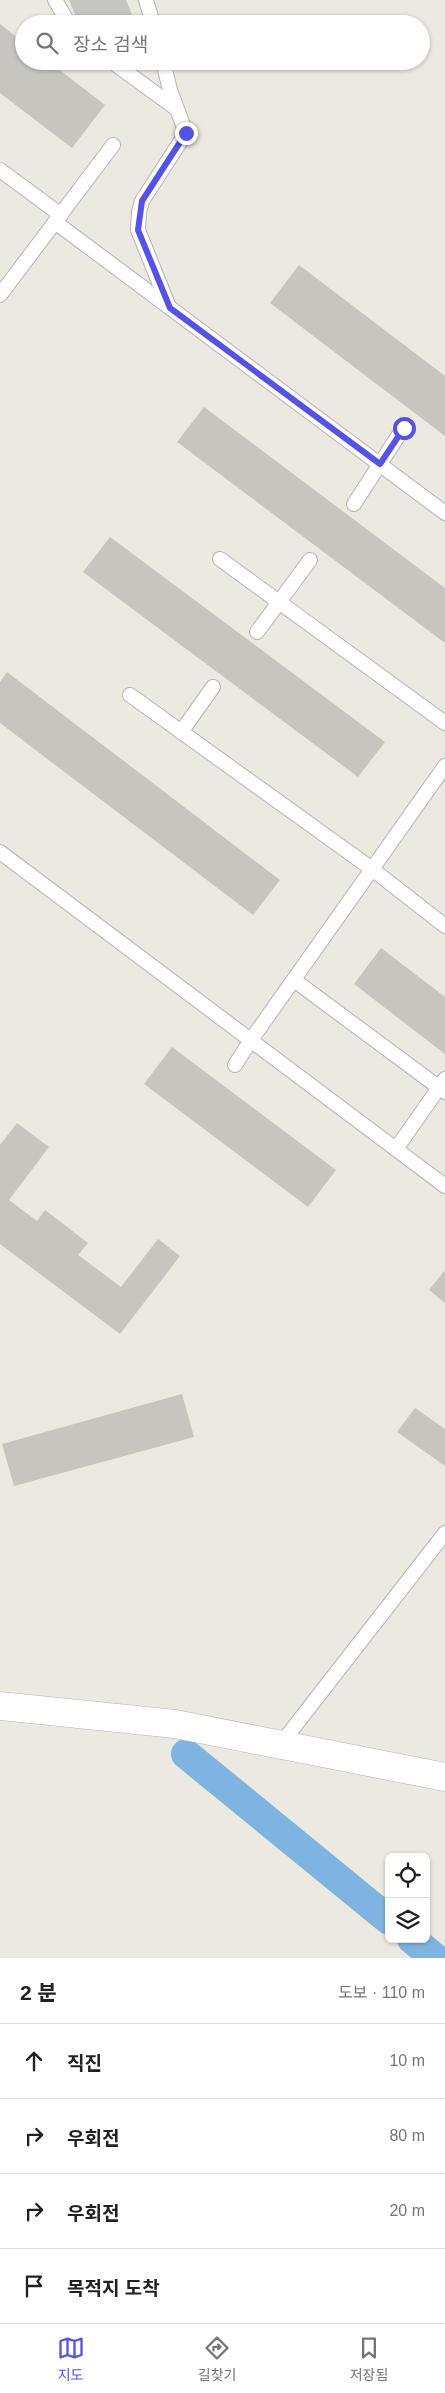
<!DOCTYPE html>
<html lang="ko">
<head>
<meta charset="utf-8">
<style>
	:root { --surface:#fff; --page:#f6f6f6; --text:#202124; --muted:#757577; --line:#e0e0e0; --accent:#5453e6 }
	body { margin:0; font-family:Helvetica,"Noto Sans KR",sans-serif; background:var(--page); color:var(--text) }
	.controls { position:absolute; right:15px; bottom:15px; display:grid; overflow:hidden; border-radius:8px; box-shadow:0 1px 4px #0004 }
	.controls button { width:45px; height:45px; display:grid; place-items:center; padding:0; border:0; border-bottom:1px solid var(--line); background:var(--surface); color:var(--text); font:25px sans-serif }
	.stop { position:absolute; width:15px; height:15px; margin:-11px; border:4px solid #5453e6; border-radius:50%; background:#fff }
	.stop.end { background:#5453e6; border-color:#fff; box-shadow:0 1px 5px #0008 }
	.list { margin:0; padding:0; list-style:none }
	h2 { display:flex; justify-content:space-between; align-items:center; height:65px; margin:0; padding:0 20px; font-size:21px }
	h2 small { font-size:16px; font-weight:400; color:var(--muted) }
	.list li { display:grid; grid-template-columns:32px 1fr auto; gap:15px; align-items:center; box-sizing:border-box; height:75px; padding:0 20px; border-top:1px solid var(--line) }
	.list b { display:block; font-size:19px; white-space:nowrap }
	.list em { font-size:16px; font-style:normal; color:var(--muted) }
	.icon { flex:none; width:28px; height:28px; fill:none; stroke:currentColor; stroke-width:2; stroke-linecap:round; stroke-linejoin:round }
	.map { position:relative; flex:none; width:445px; height:1958px; overflow:hidden }
	.search { position:absolute; background:var(--surface); box-shadow:0 1px 4px #0004; left:15px; right:15px; top:15px; height:55px; display:flex; align-items:center; gap:12px; box-sizing:border-box; padding:0 18px; border-radius:28px; color:var(--muted); font-size:19px }
	.sheet { height:365px; background:var(--surface) }
	nav { display:flex; justify-content:space-around; align-items:center; box-sizing:border-box; height:70px; border-top:1px solid var(--line); background:var(--surface); font-size:14px; color:var(--muted) }
	nav a { display:grid; justify-items:center; gap:2px }
	nav .on { color:var(--accent) }
	.map>svg:first-child { display:block }
	.lines { fill:none; stroke-linecap:round; stroke-linejoin:round }
	.canal { stroke:#7fb4e1; stroke-width:30 }
	.building { fill:#c7c5bf }
	.service-casing { stroke:#b3b3be; stroke-width:16 }
	.minor-casing { stroke:#b3b3be; stroke-width:29 }
	.service { stroke:#fff; stroke-width:14 }
	.minor { stroke:#fff; stroke-width:28 }
	.route { stroke:#5453e6; stroke-width:6 }
</style>
</head>
<body>
<div class="map">
<svg width="445" height="1958" viewBox="0 0 445 1958">
	<rect width="100%" height="100%" fill="#ece9e0"/>
	<g class="lines">
		<g class="canal">
			<polyline points="186,1754 389,1920"/>
			<polyline points="412,1939 435,1958"/>
		</g>
	</g>
	<g class="building">
		<polygon points="69,0 126,0 133,17 116,24 79,24"/>
		<polygon points="0,24 24,43 24,61 48,61 105,105 72,148 0,93"/>
		<polygon points="299,265 445,376 445,436 270,303"/>
		<polygon points="204,407 445,588 445,643 177,442"/>
		<polygon points="110,537 385,742 358,777 83,572"/>
		<polygon points="7,672 280,880 253,915 0,723 0,682"/>
		<polygon points="381,948 445,997 445,1054 354,984"/>
		<polygon points="172,1047 336,1170 308,1207 144,1084"/>
		<polygon points="17,1123 49,1147 9,1200 37,1221 45,1210 88,1243 78,1255 121,1287 158,1239 180,1256 120,1334 0,1244 0,1145"/>
		<polygon points="445,1270 445,1303 429,1290"/>
		<polygon points="182,1394 194,1437 14,1486 2,1444"/>
		<polygon points="415,1408 445,1429 445,1466 397,1432"/>
	</g>
	<g class="lines">
		<g class="service-casing">
			<g id="service">
				<polyline points="55,0 69,24"/>
				<polyline points="146,0 153,24"/>
				<polyline points="111,61 177,109"/>
				<polyline points="163,61 170,90 186,133 142,201 139,212 138,230 169,307"/>
				<polyline points="0,170 61,215"/>
				<polyline points="55,222 445,513"/>
				<polyline points="0,295 113,145"/>
				<polyline points="354,504 404,427"/>
				<polyline points="220,559 445,723"/>
				<polyline points="257,632 310,560"/>
				<polyline points="130,695 372,869 445,926"/>
				<polyline points="181,732 213,687"/>
				<polyline points="0,852 445,1186"/>
				<polyline points="294,980 445,1092"/>
				<polyline points="235,1065 251,1040 445,766"/>
				<polyline points="396,1149 445,1079"/>
				<polyline points="280,1745 445,1533"/>
			</g>
		</g>
		<g class="minor-casing">
			<polyline id="minor" points="0,1706 175,1724 445,1777"/>
		</g>
		<use href="#service" class="service"/>
		<use href="#minor" class="minor"/>
	</g>
	<g class="lines">
		<polyline class="route" points="186,133 142,201 138,230 170,308 380,464 404,428"/>
	</g>
</svg>
<div class="controls">
<button><svg class="icon" aria-label="locate" viewBox="0 0 24 24"><circle cx="12" cy="12" r="6"/><path d="M12 2v4M12 18v4M2 12h4M18 12h4"/></svg></button>
<button><svg class="icon" aria-label="layers" viewBox="0 0 24 24"><path d="M12 4l9 5-9 5-9-5zM3 14l9 5 9-5"/></svg></button>
</div>
<div class="stop" style="left:404px;top:428px"></div>
<div class="stop end" style="left:186px;top:133px"></div>
<div class="search"><svg class="icon" aria-label="search" viewBox="0 0 24 24"><circle cx="10" cy="10" r="6"/><path d="M15 15l6 6"/></svg>장소 검색</div>
</div>
<section class="sheet">
<h2>2 분<small>도보 · 110 m</small></h2>
<ul class="list">
<li><svg class="icon" aria-label="ahead" viewBox="0 0 24 24"><path d="M12 20V5M6 11l6-6 6 6"/></svg><div><b>직진</b></div><em>10 m</em></li>
<li><svg class="icon" aria-label="right" viewBox="0 0 24 24"><path d="M7 20v-9h11M14 6l5 5-5 5"/></svg><div><b>우회전</b></div><em>80 m</em></li>
<li><svg class="icon" aria-label="right" viewBox="0 0 24 24"><path d="M7 20v-9h11M14 6l5 5-5 5"/></svg><div><b>우회전</b></div><em>20 m</em></li>
<li><svg class="icon" aria-label="arrive" viewBox="0 0 24 24"><path d="M6 21V4h12l-3 4 3 4H6"/></svg><div><b>목적지 도착</b></div></li>
</ul>
</section>
<nav>
<a class="on"><svg class="icon" aria-label="map" viewBox="0 0 24 24"><path d="M3 6l6-2 6 2 6-2v14l-6 2-6-2-6 2zM9 4v14M15 6v14"/></svg>지도</a>
<a><svg class="icon" aria-label="directions" viewBox="0 0 24 24"><path d="M12 3l9 9-9 9-9-9zM9 14v-3h6M13 9l2 2-2 2"/></svg>길찾기</a>
<a><svg class="icon" aria-label="saved" viewBox="0 0 24 24"><path d="M7 4h10v16l-5-4-5 4z"/></svg>저장됨</a>
</nav>
</body>
</html>
